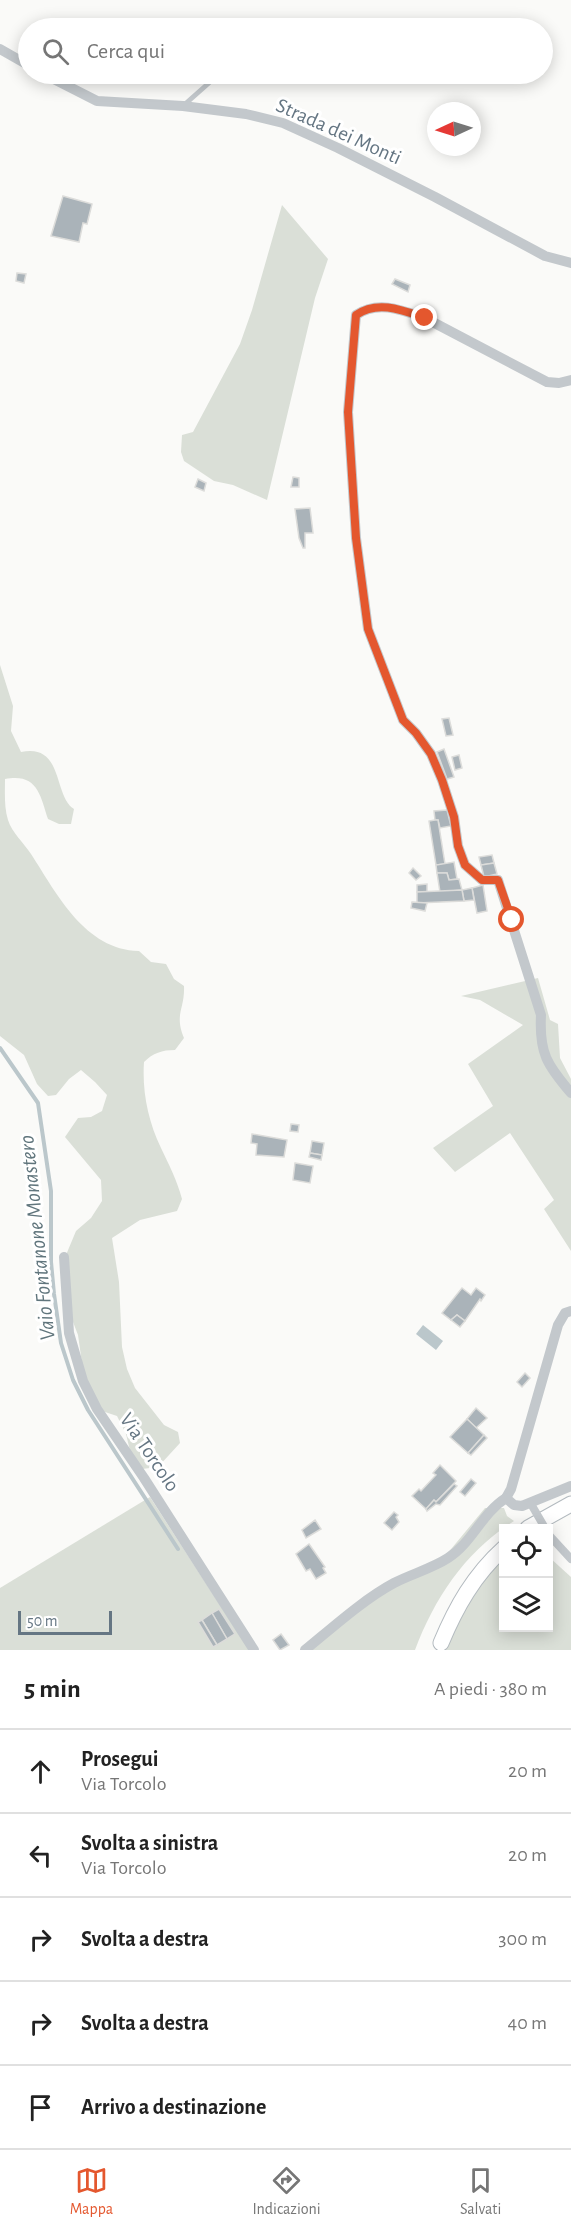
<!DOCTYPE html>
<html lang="it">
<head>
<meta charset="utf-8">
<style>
	:root { --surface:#fff; --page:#f6f6f6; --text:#222; --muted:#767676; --line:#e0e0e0; --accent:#e4572e }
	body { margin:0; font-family:"Alegreya Sans",sans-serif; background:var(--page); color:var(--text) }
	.controls { position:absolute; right:18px; bottom:18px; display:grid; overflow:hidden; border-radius:0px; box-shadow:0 3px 15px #0003 }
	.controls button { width:54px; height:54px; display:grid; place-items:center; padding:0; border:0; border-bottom:2px solid var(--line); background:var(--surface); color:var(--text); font:30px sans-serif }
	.compass { position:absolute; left:427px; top:102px; width:54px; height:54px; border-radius:50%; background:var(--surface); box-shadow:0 3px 15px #0003; rotate:266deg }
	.scale { position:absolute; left:18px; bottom:15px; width:94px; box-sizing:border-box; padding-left:6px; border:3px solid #657683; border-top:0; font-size:16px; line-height:21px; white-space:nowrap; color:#657683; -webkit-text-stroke:4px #fff; paint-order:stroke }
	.stop { position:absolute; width:18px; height:18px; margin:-14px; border:4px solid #e4572e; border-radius:50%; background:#fff }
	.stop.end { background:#e4572e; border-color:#fff; box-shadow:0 2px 6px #0008 }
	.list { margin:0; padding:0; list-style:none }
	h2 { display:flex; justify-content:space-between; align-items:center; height:78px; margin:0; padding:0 24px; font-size:26px }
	h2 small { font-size:20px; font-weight:400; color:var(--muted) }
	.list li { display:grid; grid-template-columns:39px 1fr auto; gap:18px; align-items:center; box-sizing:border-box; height:84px; padding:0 24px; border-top:2px solid var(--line) }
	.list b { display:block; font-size:22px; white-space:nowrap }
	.list p { margin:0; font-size:20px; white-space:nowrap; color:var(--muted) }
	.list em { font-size:20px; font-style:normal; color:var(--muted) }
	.icon { flex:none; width:33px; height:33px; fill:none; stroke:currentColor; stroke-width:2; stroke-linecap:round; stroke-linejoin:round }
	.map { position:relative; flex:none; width:571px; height:1650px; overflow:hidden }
	.search { position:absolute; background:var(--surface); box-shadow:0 3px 15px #0003; left:18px; right:18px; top:18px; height:66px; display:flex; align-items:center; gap:15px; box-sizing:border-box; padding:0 21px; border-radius:33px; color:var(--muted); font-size:22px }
	.sheet { height:498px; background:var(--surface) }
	nav { display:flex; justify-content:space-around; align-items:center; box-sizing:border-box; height:84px; border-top:2px solid var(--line); background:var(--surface); font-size:16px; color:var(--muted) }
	nav a { display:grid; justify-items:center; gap:3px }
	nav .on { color:var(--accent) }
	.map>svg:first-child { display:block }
	.green { fill:#dadfd7 }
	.water { fill:#bbc7cb }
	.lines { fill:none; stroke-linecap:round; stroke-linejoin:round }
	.stream { stroke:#bbc7cb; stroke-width:4 }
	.building { fill:#aab3b9; stroke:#dcdcda; stroke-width:1.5 }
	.secondary-casing { stroke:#b3babf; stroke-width:17 }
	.service { stroke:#c3c8cc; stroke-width:5 }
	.pedestrian { stroke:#c3c8cc; stroke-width:8 }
	.minor { stroke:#c3c8cc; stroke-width:10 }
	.secondary { stroke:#fff; stroke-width:15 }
	.pedestrian-bridge { stroke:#c3c8cc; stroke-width:8 }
	.route { stroke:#e4572e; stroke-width:8 }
	.labels { text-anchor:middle; stroke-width:6; stroke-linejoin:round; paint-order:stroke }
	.street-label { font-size:21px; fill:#657683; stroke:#fff }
	.water-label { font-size:22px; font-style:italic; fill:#60757c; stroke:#fff }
</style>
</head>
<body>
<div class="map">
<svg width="571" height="1650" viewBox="0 0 571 1650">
	<rect width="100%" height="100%" fill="#fafaf8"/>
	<g class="green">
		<polygon points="282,205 328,259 315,298 267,500 233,485 214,481 184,461 181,452 182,435 193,432 240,344 252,310"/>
		<path d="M 0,665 L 13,706 L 11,731 L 21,752 C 64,743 53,796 74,809 L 71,824 L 59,824 L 48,819 C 40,794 37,773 5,779 C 5,793 4,807 8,820 C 12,833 24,843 31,854 C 57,894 85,950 139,951 L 151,962 L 166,964 L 174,979 L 184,986 C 185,1009 174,1014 184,1038 L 175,1050 C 162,1050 153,1053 144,1062 C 142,1091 148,1121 161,1148 C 169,1165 177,1180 182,1199 L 177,1211 L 140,1220 L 112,1238 L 119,1282 L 122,1347 L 127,1369 L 135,1388 L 164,1425 L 178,1432 L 180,1443 L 158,1467 L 142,1469 L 131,1455 L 126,1434 L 117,1416 L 96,1409 L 86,1391 L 78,1335 L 70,1314 L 66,1255 L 76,1231 L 91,1218 L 102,1201 L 101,1180 L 65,1137 L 78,1118 L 91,1117 L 102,1111 L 107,1095 L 95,1082 L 81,1070 L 69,1079 L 56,1095 L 48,1096 L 37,1084 L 24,1055 L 0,1036 Z"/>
		<polygon points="538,978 550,1020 558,1024 560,1058 571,1079 571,1251 544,1209 554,1200 510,1133 455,1172 433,1148 493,1106 468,1064 523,1025 480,1000 461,996"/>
		<polygon points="150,1497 249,1650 0,1650 0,1588"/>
		<path d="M 485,1508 L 504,1508 L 507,1516 L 514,1521 C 466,1551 435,1597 415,1650 L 300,1650 L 353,1606 L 442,1560 Z"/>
		<polygon points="503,1555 504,1628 548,1628 549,1557 571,1577 571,1650 439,1650 454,1618"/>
	</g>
	<polygon class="water" points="423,1325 443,1341 436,1350 416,1334"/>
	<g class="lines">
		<polyline class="stream" points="0,1048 38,1103 51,1191 51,1262 54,1294 61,1343 73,1380 88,1410 178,1549"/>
	</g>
	<g class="building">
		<polygon points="63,196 92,204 87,224 83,223 79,242 51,236"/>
		<polygon points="17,273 26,274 24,283 16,281"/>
		<polygon points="395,279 410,285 408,292 392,284"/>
		<polygon points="293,477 299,478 299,487 291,487"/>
		<polygon points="198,479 206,483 204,491 195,487"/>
		<polygon points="310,508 313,533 305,533 305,548 303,548 299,538 295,509"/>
		<polygon points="449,718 453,735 446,736 442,719"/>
		<polygon points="444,749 454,777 447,779 437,752"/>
		<polygon points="459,755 462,768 455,770 452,757"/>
		<polygon points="447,810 451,826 440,828 438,820 435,820 434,811"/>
		<polygon points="435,820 438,820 445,864 436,865 429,821"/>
		<polygon points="492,855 494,863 481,865 479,857"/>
		<polygon points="454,862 457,879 449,880 447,873 437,873 436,865"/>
		<polygon points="494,863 497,874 484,877 481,865"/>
		<polygon points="413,868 421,876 416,880 409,873"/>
		<polygon points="437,873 447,873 449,880 459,879 462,890 440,892"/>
		<polygon points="427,884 427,892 417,892 417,885"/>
		<polygon points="483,885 487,911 477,913 472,888"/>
		<polygon points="472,888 474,900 464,901 462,890"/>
		<polygon points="462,890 464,901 417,903 417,892"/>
		<polygon points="412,902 427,903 425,911 411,908"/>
		<polygon points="291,1124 299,1125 298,1132 290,1131"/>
		<polygon points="252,1134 287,1140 284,1157 256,1155 257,1144 251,1143"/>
		<polygon points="312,1141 324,1143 322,1155 310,1153"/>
		<polygon points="310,1153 322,1155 321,1160 309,1157"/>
		<polygon points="295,1163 313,1166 310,1183 293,1180"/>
		<polygon points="462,1288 471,1295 476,1288 485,1295 481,1301 480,1299 465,1321 457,1315 451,1320 442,1313"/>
		<polygon points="457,1315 465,1321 460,1327 451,1320"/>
		<polygon points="525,1373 530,1378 522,1387 517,1382"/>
		<polygon points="476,1408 487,1418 476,1428 467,1419"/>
		<polygon points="467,1419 484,1435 468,1453 450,1437"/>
		<polygon points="484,1435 487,1438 471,1455 468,1453"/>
		<polygon points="440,1465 456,1481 436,1502 434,1500 426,1509 412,1496 419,1489 421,1491 436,1475 433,1473"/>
		<polygon points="471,1479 476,1483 465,1496 460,1492"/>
		<polygon points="454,1484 457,1486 440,1505 436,1504 427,1511 426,1509 434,1500 436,1502"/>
		<polygon points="394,1512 398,1515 396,1517 399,1522 392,1530 384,1523"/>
		<polygon points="315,1520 321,1529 306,1538 302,1530"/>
		<polygon points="309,1544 325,1567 323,1568 326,1573 316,1579 310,1569 306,1571 296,1554"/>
		<polygon points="219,1609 235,1634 227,1639 212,1613"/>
		<polygon points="212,1613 227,1639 217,1645 202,1620"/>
		<polygon points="202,1620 217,1645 213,1647 198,1622"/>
		<polygon points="281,1634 289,1645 280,1650 273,1640"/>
	</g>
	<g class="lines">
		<g class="secondary-casing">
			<g id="secondary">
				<polyline points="528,1528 571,1504"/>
				<path d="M 441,1643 C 456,1607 474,1575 504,1548"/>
			</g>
		</g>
		<g class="service">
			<polyline points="285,28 307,24"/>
			<polyline points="184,105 219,74"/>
		</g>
		<polyline class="pedestrian" points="548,1534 571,1559"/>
		<g class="minor">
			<polyline points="0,49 28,65"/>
			<polyline points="44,74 97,101 183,106 246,114 283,123 338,148 435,197 545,256 571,263"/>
			<path d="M 571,380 L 559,383 L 547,382 L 425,318 C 402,310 378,300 356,315 L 348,412 L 356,538 L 368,629 L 403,720 L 416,733 L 431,754 L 442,780 L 454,817 L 458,846 L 465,865 L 482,880 L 498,880 L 541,1015 C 539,1053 547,1065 571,1093"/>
			<polyline points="64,1257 69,1333 83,1381 97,1409 144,1478 254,1650"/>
			<polyline points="571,1311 565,1313 558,1325 511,1489 506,1498 514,1505 522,1506 571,1486"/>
			<path d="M 305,1650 C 332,1628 364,1599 394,1583 C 411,1574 431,1569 448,1558 C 472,1543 482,1513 506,1498"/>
		</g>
		<use href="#secondary" class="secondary"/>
		<polyline class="pedestrian-bridge" points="531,1504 545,1528"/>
	</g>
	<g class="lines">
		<path class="route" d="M 425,318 C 402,310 378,300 356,315 L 348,412 L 356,538 L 368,629 L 403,720 L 416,733 L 431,754 L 442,780 L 454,817 L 458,846 L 465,865 L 482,880 L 498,880 L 512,920"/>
	</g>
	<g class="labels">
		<g class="street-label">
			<text transform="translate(339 131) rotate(24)" y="7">Strada dei Monti</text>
			<text transform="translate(150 1452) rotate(56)" y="7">Via Torcolo</text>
		</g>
		<g class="water-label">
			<text transform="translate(36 1238) rotate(-96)" y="8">Vaio Fontanone Monastero</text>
		</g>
	</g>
</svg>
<div class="controls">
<button><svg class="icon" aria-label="locate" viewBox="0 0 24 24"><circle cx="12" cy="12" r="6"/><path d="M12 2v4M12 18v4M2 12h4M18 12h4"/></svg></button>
<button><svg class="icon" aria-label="layers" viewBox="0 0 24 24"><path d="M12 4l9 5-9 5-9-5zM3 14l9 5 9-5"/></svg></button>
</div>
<svg class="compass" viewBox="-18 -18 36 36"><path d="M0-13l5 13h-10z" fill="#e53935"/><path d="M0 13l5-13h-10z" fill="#767676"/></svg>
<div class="scale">50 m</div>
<div class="stop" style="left:512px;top:920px"></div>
<div class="stop end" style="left:425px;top:318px"></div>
<div class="search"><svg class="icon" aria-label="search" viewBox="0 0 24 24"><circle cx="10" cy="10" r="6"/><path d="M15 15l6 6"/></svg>Cerca qui</div>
</div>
<section class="sheet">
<h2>5 min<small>A piedi · 380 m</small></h2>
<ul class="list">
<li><svg class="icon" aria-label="ahead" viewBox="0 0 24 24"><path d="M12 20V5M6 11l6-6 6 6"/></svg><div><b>Prosegui</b><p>Via Torcolo</p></div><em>20 m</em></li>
<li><svg class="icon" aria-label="left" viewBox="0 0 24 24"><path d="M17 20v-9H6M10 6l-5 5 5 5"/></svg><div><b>Svolta a sinistra</b><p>Via Torcolo</p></div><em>20 m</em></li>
<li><svg class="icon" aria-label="right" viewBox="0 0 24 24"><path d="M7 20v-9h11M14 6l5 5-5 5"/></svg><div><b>Svolta a destra</b></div><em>300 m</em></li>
<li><svg class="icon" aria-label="right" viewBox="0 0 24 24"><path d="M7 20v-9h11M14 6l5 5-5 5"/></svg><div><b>Svolta a destra</b></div><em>40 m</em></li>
<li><svg class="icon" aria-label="arrive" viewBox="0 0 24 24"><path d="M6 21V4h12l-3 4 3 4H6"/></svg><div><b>Arrivo a destinazione</b></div></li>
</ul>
</section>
<nav>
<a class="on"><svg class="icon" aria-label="map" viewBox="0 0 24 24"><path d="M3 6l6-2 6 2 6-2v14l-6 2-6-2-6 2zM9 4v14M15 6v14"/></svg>Mappa</a>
<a><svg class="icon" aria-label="directions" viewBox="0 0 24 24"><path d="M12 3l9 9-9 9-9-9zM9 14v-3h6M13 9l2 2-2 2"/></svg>Indicazioni</a>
<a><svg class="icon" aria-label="saved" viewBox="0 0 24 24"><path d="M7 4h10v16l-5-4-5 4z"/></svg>Salvati</a>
</nav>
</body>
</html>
